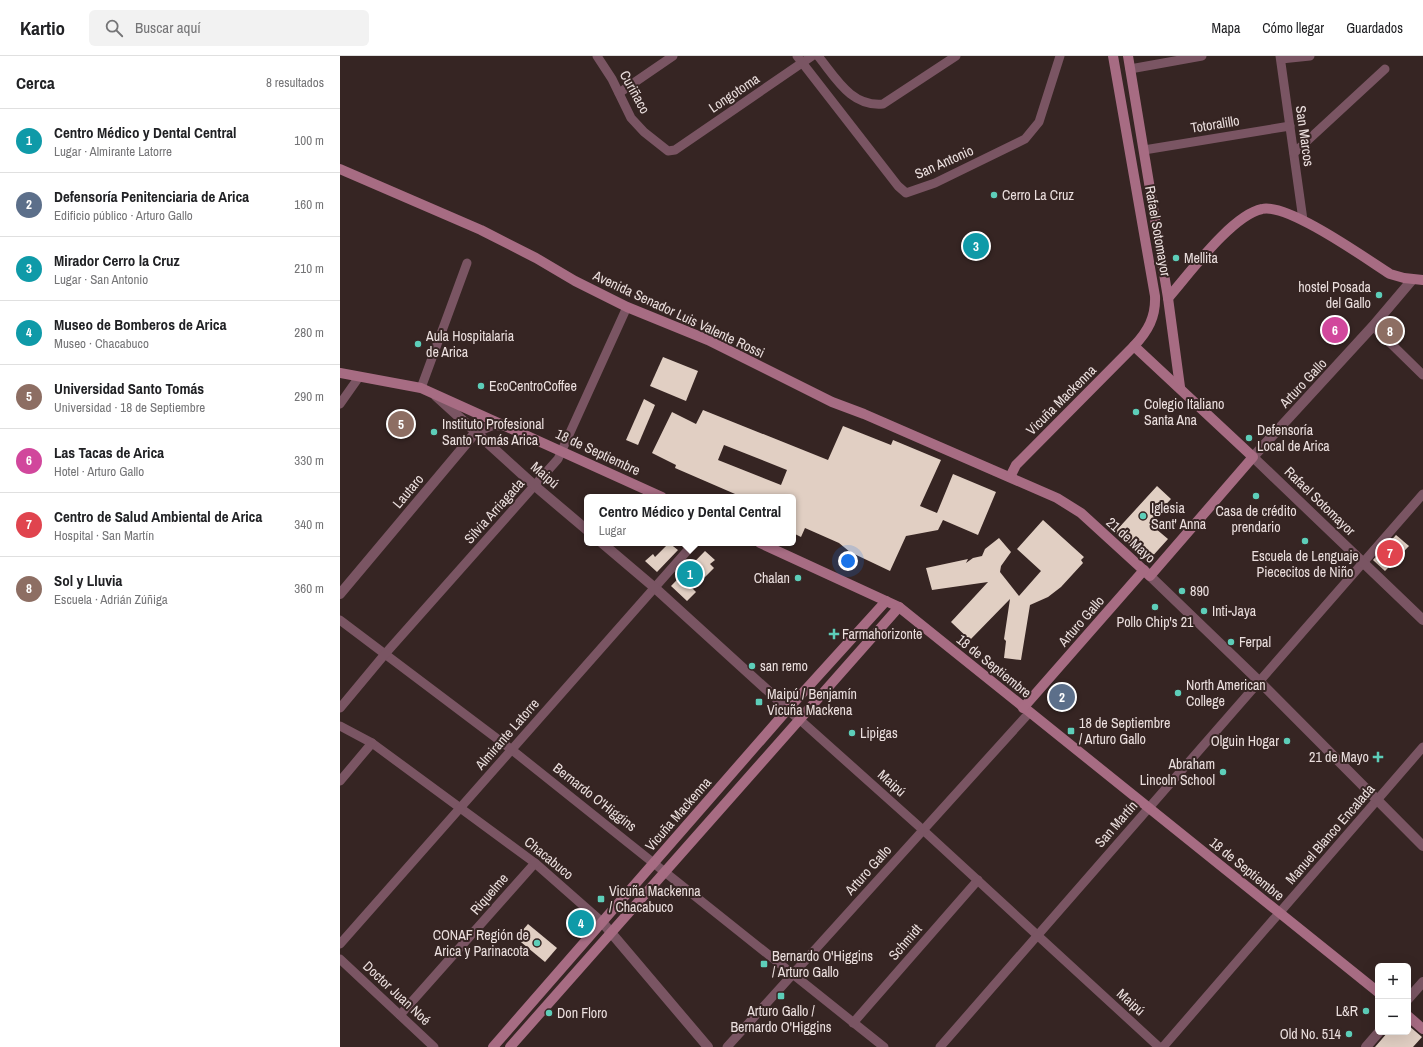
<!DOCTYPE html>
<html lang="es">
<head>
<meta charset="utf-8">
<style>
	:root { --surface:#fff; --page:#f2f2f2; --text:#202124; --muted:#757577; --line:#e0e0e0; --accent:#d93025 }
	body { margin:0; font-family:"Archivo Narrow",sans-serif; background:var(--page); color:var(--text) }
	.controls { position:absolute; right:12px; bottom:12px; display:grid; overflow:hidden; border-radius:6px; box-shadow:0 4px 16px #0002 }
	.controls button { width:36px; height:36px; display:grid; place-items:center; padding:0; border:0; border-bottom:1px solid var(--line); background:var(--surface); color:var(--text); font:20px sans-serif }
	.you { position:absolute; left:508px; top:505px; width:14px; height:14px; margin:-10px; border:3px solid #fff; border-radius:50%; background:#1a73e8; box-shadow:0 0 0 6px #1a73e833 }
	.badge { display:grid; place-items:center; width:26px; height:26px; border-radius:50%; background:var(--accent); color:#fff; font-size:13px; font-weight:700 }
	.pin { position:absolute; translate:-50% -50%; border:2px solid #fff; box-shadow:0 1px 4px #0006 }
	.popup { position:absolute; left:244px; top:438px; width:212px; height:52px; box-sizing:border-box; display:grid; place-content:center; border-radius:6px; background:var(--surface); filter:drop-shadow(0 1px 3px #0005); font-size:13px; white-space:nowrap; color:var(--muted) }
	.popup b { font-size:15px; color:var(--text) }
	.popup::after { content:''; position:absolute; left:50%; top:100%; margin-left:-8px; border:8px solid transparent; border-top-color:var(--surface) }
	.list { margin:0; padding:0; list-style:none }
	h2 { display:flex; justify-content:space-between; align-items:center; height:52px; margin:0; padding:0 16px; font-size:17px }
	h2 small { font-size:13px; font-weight:400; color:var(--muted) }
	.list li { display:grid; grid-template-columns:26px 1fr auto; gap:12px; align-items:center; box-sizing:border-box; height:64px; padding:0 16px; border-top:1px solid var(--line) }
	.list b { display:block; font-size:15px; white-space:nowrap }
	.list p { margin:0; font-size:13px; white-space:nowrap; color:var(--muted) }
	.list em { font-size:13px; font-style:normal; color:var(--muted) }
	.icon { flex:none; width:22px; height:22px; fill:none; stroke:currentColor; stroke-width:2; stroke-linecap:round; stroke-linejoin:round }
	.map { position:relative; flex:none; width:1083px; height:991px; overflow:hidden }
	header { display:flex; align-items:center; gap:24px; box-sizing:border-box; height:56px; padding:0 20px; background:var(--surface); border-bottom:1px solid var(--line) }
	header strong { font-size:19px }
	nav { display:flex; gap:22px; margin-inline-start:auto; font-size:14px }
	.search { width:280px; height:36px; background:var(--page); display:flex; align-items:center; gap:10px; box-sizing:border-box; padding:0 14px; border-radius:6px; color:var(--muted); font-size:15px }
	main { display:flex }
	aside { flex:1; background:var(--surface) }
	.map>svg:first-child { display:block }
	.building { fill:#e1cfc3; fill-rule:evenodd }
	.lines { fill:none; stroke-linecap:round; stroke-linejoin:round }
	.minor { stroke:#7a5563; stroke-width:9 }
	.tertiary { stroke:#7a5563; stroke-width:10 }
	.secondary { stroke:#a76c83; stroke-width:10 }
	.poi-dot { fill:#5dceb9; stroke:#362523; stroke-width:1.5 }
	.labels { text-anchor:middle; stroke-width:4; stroke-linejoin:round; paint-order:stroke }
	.street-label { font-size:14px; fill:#ebdfde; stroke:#362523 }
	.poi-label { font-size:14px; fill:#ebdfde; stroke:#362523; text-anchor:start }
</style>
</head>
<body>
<header>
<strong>Kartio</strong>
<div class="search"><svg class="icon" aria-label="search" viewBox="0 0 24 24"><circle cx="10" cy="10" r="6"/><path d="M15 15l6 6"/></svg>Buscar aquí</div>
<nav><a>Mapa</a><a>Cómo llegar</a><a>Guardados</a></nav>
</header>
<main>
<aside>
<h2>Cerca<small>8 resultados</small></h2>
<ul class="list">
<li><span class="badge" style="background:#0f9aa8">1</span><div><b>Centro Médico y Dental Central</b><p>Lugar · Almirante Latorre</p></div><em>100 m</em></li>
<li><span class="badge" style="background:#5c6f8a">2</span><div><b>Defensoría Penitenciaria de Arica</b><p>Edificio público · Arturo Gallo</p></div><em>160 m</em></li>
<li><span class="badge" style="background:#0f9aa8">3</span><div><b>Mirador Cerro la Cruz</b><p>Lugar · San Antonio</p></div><em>210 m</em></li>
<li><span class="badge" style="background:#0f9aa8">4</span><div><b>Museo de Bomberos de Arica</b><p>Museo · Chacabuco</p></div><em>280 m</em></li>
<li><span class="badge" style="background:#8d6e63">5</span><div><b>Universidad Santo Tomás</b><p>Universidad · 18 de Septiembre</p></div><em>290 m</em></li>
<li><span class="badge" style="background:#d1479c">6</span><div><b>Las Tacas de Arica</b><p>Hotel · Arturo Gallo</p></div><em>330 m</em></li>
<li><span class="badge" style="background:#e0444e">7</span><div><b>Centro de Salud Ambiental de Arica</b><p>Hospital · San Martín</p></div><em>340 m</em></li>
<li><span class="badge" style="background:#8d6e63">8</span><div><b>Sol y Lluvia</b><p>Escuela · Adrián Zúñiga</p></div><em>360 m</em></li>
</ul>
</aside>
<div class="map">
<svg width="1083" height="991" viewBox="0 0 1083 991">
	<rect width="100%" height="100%" fill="#362523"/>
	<g class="building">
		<polygon points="323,301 358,315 346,345 310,330"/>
		<polygon points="304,343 315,349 298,389 286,384"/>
		<path d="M 363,354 L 488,404 L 503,370 L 551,389 L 553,384 L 601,404 L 580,450 L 597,457 L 613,418 L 656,436 L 638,479 L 603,464 L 598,474 L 566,480 L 550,515 L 510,496 L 499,487 L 465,472 L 461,481 L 453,477 L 456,464 L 453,463 L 453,441 L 402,441 L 335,412 L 336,409 L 312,397 L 332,356 L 356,368 ZM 384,389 L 447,414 L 441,429 L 378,404 Z"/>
		<polygon points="817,430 831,443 809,467 828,483 809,504 775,476"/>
		<polygon points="703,464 744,501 741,504 743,507 721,531 708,541 690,549 681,604 664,602 666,585 664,583 670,543 630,584 611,566 648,526 592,534 586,512 628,503 626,507 633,502 642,500 645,493 659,482 671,496 661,510 660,516 679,540 701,515 677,493"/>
		<polygon points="1056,479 1069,490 1045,515 1033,504"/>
		<polygon points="329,487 338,494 317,516 305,505 313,498 315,501"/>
		<polygon points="365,495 375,504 370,508 374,512 365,521 360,516 348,528 356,536 347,545 331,530"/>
		<polygon points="719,629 735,642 726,652 709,640"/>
		<polygon points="188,868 217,892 205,906 176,882"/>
		<polygon points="1068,969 1082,981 1073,991 1035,991 1048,976 1068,976"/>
	</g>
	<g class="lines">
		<g class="minor">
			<polyline points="257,0 272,23 291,62 304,76 328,95 335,94 472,0"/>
			<polyline points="457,0 558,130 566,137 595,127 685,83 699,66 720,0"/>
			<path d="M 478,0 C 496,22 511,51 543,48 L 616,0"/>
			<polyline points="940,0 963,164"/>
			<polyline points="941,3 970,0"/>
			<polyline points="790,13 862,0"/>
			<polyline points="279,37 333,0"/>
			<polyline points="804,94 950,70"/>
			<polyline points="954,97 1045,13"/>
			<polyline points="1033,270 1083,319"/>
			<polyline points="81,332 127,207"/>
			<polyline points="0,348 19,321"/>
			<polyline points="0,564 172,694 544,991"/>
			<polyline points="0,652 45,598 218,403 287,251"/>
			<polyline points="459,663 583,774 819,991"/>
			<polyline points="0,670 32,687 195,807 262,866"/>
			<polyline points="0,725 32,687"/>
			<polyline points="0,888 354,487"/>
			<polyline points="0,903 94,991"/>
			<polyline points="60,959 195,807"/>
			<polyline points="513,967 638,824"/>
			<polyline points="387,991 689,657"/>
			<polyline points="600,991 1083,438"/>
			<polyline points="823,991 1083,691"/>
		</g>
		<g class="tertiary">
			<polyline points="1072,224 1033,270 913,401 1083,564"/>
			<polyline points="96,340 195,430 247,474"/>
			<polyline points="262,487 315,532 459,663"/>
			<polyline points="810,520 919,625 1083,790"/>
			<polyline points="0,538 136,376 153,369 165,370"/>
			<polyline points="262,866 368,991"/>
			<polyline points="1068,943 1083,926"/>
			<polyline points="1026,991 1039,976"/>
		</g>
		<g class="secondary">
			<polyline points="788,0 828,242 840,331"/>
			<polyline points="0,113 141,174 196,202 235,225 287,251 368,284 492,346 524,358 717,442 741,457 810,520 913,401 794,290"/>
			<path d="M 828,242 C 849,218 892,159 922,153 C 948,147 1025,202 1050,218 L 1064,222 L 1083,224"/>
			<polyline points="0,317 81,332 322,441"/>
			<path d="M 670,421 L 676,409 L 794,290 C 808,275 816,261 815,240 L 773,0"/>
			<polyline points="420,487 559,551 1038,936"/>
			<polyline points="683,652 804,514"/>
			<polyline points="1068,960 1083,973"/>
			<polyline points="153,991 448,653 546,545"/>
			<polyline points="170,991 559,551"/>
		</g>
	</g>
	<g class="poi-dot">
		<circle cx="654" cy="139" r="4"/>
		<circle cx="836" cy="202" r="4"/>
		<circle cx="1039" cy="239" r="4"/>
		<circle cx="78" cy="288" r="4"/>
		<circle cx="141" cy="330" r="4"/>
		<circle cx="796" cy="356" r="4"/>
		<circle cx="94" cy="376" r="4"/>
		<circle cx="909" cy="382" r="4"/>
		<circle cx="916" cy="440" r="4"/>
		<circle cx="803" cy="460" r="4"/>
		<circle cx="965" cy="485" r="4"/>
		<circle cx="458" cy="522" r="4"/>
		<circle cx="842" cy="535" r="4"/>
		<circle cx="815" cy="551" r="4"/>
		<circle cx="864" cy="555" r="4"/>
		<path d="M492 572h4v4h4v4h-4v4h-4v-4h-4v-4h4z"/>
		<circle cx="891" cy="586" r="4"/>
		<circle cx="412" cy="610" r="4"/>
		<circle cx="838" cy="637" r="4"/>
		<rect x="415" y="642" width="8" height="8" rx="2"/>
		<rect x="727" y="671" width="8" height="8" rx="2"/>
		<circle cx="512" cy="677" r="4"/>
		<circle cx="947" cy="685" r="4"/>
		<path d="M1036 695h4v4h4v4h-4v4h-4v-4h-4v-4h4z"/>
		<circle cx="883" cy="716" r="4"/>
		<rect x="257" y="839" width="8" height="8" rx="2"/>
		<circle cx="197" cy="887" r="4"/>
		<rect x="420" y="904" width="8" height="8" rx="2"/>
		<rect x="437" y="936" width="8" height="8" rx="2"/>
		<circle cx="1026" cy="955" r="4"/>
		<circle cx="209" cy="957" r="4"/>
		<circle cx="1009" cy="978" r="4"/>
	</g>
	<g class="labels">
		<g class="street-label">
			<text transform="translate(295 36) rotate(61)" y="5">Curiñaco</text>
			<text transform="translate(394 37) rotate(-34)" y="5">Longotoma</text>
			<text transform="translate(875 68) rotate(-9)" y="5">Totoralillo</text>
			<text transform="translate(965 80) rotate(82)" y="5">San Marcos</text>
			<text transform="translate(604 106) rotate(-24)" y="5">San Antonio</text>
			<text transform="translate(818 175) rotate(80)" y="5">Rafael Sotomayor</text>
			<text transform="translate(339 258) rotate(25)" y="5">Avenida Senador Luis Valente Rossi</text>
			<text transform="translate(963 327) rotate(-47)" y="5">Arturo Gallo</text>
			<text transform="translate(721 344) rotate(-45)" y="5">Vicuña Mackenna</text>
			<text transform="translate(258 396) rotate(25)" y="5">18 de Septiembre</text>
			<text transform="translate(205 419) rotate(41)" y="5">Maipú</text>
			<text transform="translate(68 435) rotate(-50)" y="5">Lautaro</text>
			<text transform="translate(980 445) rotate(44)" y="5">Rafael Sotomayor</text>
			<text transform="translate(154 455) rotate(-48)" y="5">Silvia Arriagada</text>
			<text transform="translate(791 484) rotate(42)" y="5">21 de Mayo</text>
			<text transform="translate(741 565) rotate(-49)" y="5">Arturo Gallo</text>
			<text transform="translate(654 610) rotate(39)" y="5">18 de Septiembre</text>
			<text transform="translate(167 678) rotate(-49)" y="5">Almirante Latorre</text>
			<text transform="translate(552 727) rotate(42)" y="5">Maipú</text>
			<text transform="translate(255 741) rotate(38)" y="5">Bernardo O'Higgins</text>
			<text transform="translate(338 758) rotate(-49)" y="5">Vicuña Mackenna</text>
			<text transform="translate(776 768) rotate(-49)" y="5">San Martín</text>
			<text transform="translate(990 778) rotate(-49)" y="5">Manuel Blanco Encalada</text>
			<text transform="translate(209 802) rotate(39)" y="5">Chacabuco</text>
			<text transform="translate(907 813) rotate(39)" y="5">18 de Septiembre</text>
			<text transform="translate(528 814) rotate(-48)" y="5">Arturo Gallo</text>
			<text transform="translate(149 838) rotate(-49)" y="5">Riquelme</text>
			<text transform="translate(565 886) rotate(-49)" y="5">Schmidt</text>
			<text transform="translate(57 937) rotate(43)" y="5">Doctor Juan Noé</text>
			<text transform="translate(791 946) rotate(42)" y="5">Maipú</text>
		</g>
		<g class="poi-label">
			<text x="662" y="144">Cerro La Cruz</text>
			<text x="844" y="207">Mellita</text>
			<text x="1031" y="236" text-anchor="end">hostel Posada<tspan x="1031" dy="16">del Gallo</tspan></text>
			<text x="86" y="285">Aula Hospitalaria<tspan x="86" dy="16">de Arica</tspan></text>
			<text x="149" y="335">EcoCentroCoffee</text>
			<text x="804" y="353">Colegio Italiano<tspan x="804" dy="16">Santa Ana</tspan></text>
			<text x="102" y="373">Instituto Profesional<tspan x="102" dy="16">Santo Tomás Arica</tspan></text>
			<text x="917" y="379">Defensoría<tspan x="917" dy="16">Local de Arica</tspan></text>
			<text x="811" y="457">Iglesia<tspan x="811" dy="16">Sant' Anna</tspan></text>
			<text x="916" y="460" text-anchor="middle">Casa de crédito<tspan x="916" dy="16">prendario</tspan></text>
			<text x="965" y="505" text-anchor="middle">Escuela de Lenguaje<tspan x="965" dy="16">Piececitos de Niño</tspan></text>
			<text x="450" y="527" text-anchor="end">Chalan</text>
			<text x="850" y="540">890</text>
			<text x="872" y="560">Inti-Jaya</text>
			<text x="815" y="571" text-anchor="middle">Pollo Chip's 21</text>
			<text x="502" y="583">Farmahorizonte</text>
			<text x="899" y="591">Ferpal</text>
			<text x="420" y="615">san remo</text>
			<text x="846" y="634">North American<tspan x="846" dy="16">College</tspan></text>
			<text x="427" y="643">Maipú / Benjamín<tspan x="427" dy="16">Vicuña Mackena</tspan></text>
			<text x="739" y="672">18 de Septiembre<tspan x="739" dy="16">/ Arturo Gallo</tspan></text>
			<text x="520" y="682">Lipigas</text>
			<text x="939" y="690" text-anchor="end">Olguin Hogar</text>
			<text x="1029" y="706" text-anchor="end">21 de Mayo</text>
			<text x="875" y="713" text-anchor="end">Abraham<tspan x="875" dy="16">Lincoln School</tspan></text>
			<text x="269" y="840">Vicuña Mackenna<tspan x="269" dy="16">/ Chacabuco</tspan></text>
			<text x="189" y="884" text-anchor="end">CONAF Región de<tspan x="189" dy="16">Arica y Parinacota</tspan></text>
			<text x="432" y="905">Bernardo O'Higgins<tspan x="432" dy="16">/ Arturo Gallo</tspan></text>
			<text x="441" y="960" text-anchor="middle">Arturo Gallo /<tspan x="441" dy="16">Bernardo O'Higgins</tspan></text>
			<text x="1018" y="960" text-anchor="end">L&amp;R</text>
			<text x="217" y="962">Don Floro</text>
			<text x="1001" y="983" text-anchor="end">Old No. 514</text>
		</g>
	</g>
</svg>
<div class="controls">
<button>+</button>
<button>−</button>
</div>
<div class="you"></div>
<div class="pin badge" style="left:350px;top:518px;background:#0f9aa8">1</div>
<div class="popup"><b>Centro Médico y Dental Central</b>Lugar</div>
<div class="pin badge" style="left:722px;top:641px;background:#5c6f8a">2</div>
<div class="pin badge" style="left:636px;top:190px;background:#0f9aa8">3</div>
<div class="pin badge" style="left:241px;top:867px;background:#0f9aa8">4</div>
<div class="pin badge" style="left:61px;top:368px;background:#8d6e63">5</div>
<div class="pin badge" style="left:995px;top:274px;background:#d1479c">6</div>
<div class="pin badge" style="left:1050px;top:497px;background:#e0444e">7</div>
<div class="pin badge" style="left:1050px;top:275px;background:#8d6e63">8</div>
</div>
</main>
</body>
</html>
